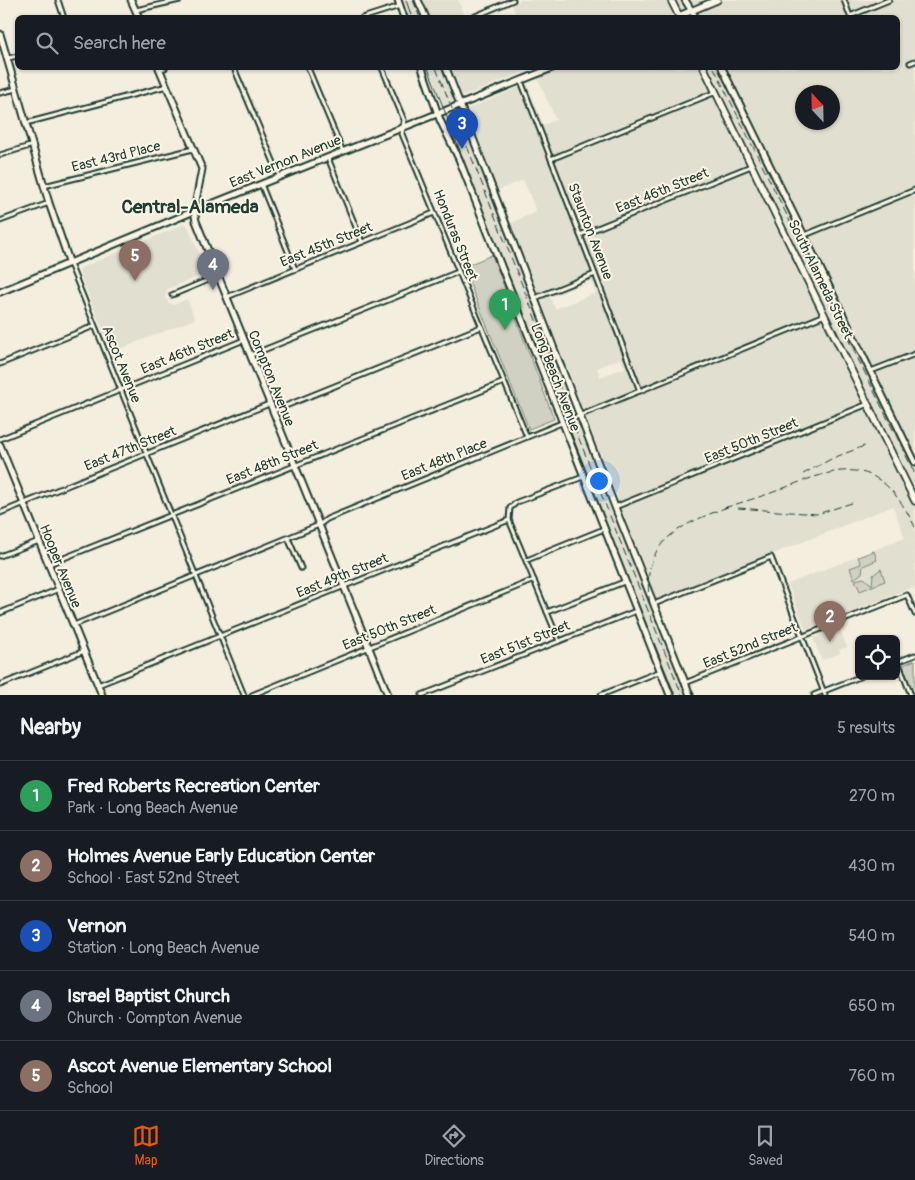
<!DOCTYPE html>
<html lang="en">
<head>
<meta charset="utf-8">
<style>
	:root { --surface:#171b24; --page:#242831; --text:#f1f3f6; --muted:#9ea1a6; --line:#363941; --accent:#ea580c }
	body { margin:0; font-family:Pangolin,sans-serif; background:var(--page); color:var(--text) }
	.controls { position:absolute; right:15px; bottom:15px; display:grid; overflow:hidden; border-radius:8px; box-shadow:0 1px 4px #0004 }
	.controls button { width:45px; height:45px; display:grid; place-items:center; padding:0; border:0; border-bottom:1px solid var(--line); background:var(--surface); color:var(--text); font:25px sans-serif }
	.compass { position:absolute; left:795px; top:85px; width:45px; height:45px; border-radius:50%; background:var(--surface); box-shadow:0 1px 4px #0004; rotate:338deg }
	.you { position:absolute; left:598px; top:480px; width:18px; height:18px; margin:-12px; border:4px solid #fff; border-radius:50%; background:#1a73e8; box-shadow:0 0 0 8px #1a73e833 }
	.badge { display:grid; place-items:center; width:32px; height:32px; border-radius:50%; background:var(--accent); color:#fff; font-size:16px; font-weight:700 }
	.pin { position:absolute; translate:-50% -41px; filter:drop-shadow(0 1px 2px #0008) }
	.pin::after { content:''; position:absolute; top:26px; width:18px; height:15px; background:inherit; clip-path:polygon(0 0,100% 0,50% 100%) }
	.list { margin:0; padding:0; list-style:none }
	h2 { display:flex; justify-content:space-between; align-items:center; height:65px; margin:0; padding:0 20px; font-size:21px }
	h2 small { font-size:16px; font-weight:400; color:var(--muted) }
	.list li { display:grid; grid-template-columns:32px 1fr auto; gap:15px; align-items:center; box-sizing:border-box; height:70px; padding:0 20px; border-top:1px solid var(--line) }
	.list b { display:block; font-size:19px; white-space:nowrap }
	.list p { margin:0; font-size:16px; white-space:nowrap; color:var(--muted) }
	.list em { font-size:16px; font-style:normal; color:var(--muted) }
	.icon { flex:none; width:28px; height:28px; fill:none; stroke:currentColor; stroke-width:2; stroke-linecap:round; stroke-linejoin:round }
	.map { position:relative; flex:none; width:915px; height:695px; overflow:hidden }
	.search { position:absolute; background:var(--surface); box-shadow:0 1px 4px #0004; left:15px; right:15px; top:15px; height:55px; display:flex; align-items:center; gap:12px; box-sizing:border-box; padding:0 18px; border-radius:8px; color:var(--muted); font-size:19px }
	.sheet { height:415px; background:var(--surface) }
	nav { display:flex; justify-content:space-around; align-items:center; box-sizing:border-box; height:70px; border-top:1px solid var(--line); background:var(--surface); font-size:14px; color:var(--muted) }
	nav a { display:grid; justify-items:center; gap:2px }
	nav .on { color:var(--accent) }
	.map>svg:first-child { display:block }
	.built { fill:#e1dfd0; fill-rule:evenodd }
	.green { fill:#d0d1c2; stroke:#78877b }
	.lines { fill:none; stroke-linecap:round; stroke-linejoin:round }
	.street-casing { stroke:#1f3d34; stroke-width:7 }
	.secondary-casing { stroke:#1f3d34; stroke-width:9 }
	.primary-casing { stroke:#1f3d34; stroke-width:9 }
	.street { stroke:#fcf5e5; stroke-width:3 }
	.secondary { stroke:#fcf5e5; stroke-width:5 }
	.primary { stroke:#fcf5e5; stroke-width:5.5 }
	.tram { stroke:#1f3d34; stroke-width:1 }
	.rail { stroke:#1f3d34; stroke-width:1; stroke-dasharray:8 4; stroke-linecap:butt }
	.labels { text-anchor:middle; stroke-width:4; stroke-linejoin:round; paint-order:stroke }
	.street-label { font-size:14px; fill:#1f3d34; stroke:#fcf5e5 }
	.district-label { font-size:19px; font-weight:bold; fill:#1f3d34; stroke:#fcf5e5 }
</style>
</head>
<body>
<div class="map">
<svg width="915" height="695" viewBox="0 0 915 695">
	<rect width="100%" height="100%" fill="#f3eede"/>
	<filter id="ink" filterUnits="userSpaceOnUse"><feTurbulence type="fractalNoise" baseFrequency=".02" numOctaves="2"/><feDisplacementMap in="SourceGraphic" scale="10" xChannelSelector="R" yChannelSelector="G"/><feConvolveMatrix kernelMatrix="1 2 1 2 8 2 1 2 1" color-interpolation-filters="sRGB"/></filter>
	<g filter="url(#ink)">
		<g class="built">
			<polygon points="402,0 416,0 422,17 408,17"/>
			<polygon points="423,0 458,0 463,14 454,17 430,17"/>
			<path d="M 519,0 L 915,0 L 915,591 L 913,587 L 806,630 L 788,584 L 905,538 L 893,506 L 657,600 L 511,223 L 536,212 L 529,193 L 523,180 L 498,190 L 468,109 L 527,84 L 543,125 L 556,120 L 533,68 L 464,96 L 460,95 L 449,68 L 898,68 L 898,18 L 517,18 L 512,5 L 519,2 ZM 802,92 L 832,92 L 832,122 L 802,122 ZM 591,281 L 596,293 L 555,309 L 550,297 ZM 621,358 L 625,368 L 600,377 L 597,368 Z"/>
			<polygon points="428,68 442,68 550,349 687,695 675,695"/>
			<polygon points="185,224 188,226 207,273 167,289 165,298 169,303 174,305 187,299 195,319 112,352 79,272 81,268"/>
			<polygon points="839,628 847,647 839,650 841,653 822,660 813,638"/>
		</g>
		<g class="green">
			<polygon points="492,255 554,419 529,429 463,267"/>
			<polygon points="874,551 877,560 863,566 862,573 854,579 850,568 861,564 858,557"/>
			<polygon points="881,569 885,581 860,591 855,580 864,578 872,585 873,575"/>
			<polygon points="915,660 915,691 913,692 903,665"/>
		</g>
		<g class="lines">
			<g class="street-casing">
				<g id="street">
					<polyline points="58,0 64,18"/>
					<polyline points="844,0 850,16 889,0"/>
					<polyline points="136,10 180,0"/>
					<polyline points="362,18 400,6"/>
					<polyline points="471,18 513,0"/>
					<polyline points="8,58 18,56"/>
					<polyline points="910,63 915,61"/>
					<polyline points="234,68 280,177"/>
					<polyline points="308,68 343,152"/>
					<polyline points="382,68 404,120 402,134 527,437"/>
					<polyline points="160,69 165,68"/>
					<polyline points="521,81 640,391"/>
					<polyline points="0,93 16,89"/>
					<polyline points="26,123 167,86"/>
					<polyline points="0,155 33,145"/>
					<polyline points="328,158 362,242"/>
					<polyline points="551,159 716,92"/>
					<polyline points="261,184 295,269"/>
					<polyline points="44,186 193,149"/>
					<polyline points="0,221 49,203"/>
					<polyline points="580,235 751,166"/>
					<polyline points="805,235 915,190"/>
					<polyline points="70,264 244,695"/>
					<polyline points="172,295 218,276"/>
					<polyline points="227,297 434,213"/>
					<polyline points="535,298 595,274"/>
					<polyline points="251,355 458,272"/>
					<polyline points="0,364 94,326"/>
					<polyline points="871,371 915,354"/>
					<polyline points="273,411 481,327"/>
					<polyline points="0,439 244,340"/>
					<polyline points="615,507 868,404"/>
					<polyline points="0,513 269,404"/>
					<polyline points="509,520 559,641"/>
					<polyline points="288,538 301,568"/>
					<polyline points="0,556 39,541"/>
					<polyline points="527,560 604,529"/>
					<polyline points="49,564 504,382"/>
					<polyline points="654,604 771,557 825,695"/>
					<polyline points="547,612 624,582"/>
					<polyline points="0,613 59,589"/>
					<polyline points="74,625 319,525 327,519 825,315"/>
					<polyline points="897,662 915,655"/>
					<polyline points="898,662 911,695"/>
					<polyline points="685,683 907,595 915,614"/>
					<polyline points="0,685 84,651"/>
					<polyline points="98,685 509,520 510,508 517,502 583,477"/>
					<polyline points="252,695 534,580"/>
					<polyline points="422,695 636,611"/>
					<polyline points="601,695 661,671"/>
					<polyline points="814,695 862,676"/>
				</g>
			</g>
			<g class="secondary-casing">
				<g id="secondary">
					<polyline points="131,0 139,18"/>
					<polyline points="398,0 404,18"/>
					<polyline points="418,0 426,18"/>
					<polyline points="685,0 696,18"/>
					<polyline points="0,34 49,203 70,264"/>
					<polyline points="159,68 202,169 194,211 196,221 388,695"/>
					<polyline points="422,68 440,120 459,159 670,695"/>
					<polyline points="446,68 615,507 690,695"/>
					<polyline points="722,68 915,462"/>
					<polyline points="0,292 204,207 552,68"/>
					<polyline points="0,445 102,695"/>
				</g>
			</g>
			<g class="primary-casing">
				<g id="primary">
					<polyline points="671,0 680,18"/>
					<polyline points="679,16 717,0"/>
					<polyline points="704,68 915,501"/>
				</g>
			</g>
			<use href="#street" class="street"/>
			<use href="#secondary" class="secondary"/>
			<use href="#primary" class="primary"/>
			<g class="tram">
				<polyline points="406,0 412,18"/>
				<polyline points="428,68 565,422 675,695"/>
			</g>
			<g class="rail">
				<polyline points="413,0 420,18"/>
				<polyline points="436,68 538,325 571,419 682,695"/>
				<polyline points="714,68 915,474"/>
				<polyline points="803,474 833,458 867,445"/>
				<path d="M 724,508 C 742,502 761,497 779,490 C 844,464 879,454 915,527"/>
				<polyline points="738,508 817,514 855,502"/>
				<path d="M 650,604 C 639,540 681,525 730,506"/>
			</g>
		</g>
	</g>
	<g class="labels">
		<g class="street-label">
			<text transform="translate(116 156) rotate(-14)" y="5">East 43rd Place</text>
			<text transform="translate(285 161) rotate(-22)" y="5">East Vernon Avenue</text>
			<text transform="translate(662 190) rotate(-22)" y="5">East 46th Street</text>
			<text transform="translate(591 231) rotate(69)" y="5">Staunton Avenue</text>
			<text transform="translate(456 235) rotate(68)" y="5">Honduras Street</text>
			<text transform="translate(326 244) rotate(-22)" y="5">East 45th Street</text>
			<text transform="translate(821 279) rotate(64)" y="5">South Alameda Street</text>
			<text transform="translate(187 351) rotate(-22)" y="5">East 46th Street</text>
			<text transform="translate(122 364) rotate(68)" y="5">Ascot Avenue</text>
			<text transform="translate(556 377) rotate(69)" y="5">Long Beach Avenue</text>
			<text transform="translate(272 378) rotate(68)" y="5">Compton Avenue</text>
			<text transform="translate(751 440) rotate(-22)" y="5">East 50th Street</text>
			<text transform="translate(130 448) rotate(-22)" y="5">East 47th Street</text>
			<text transform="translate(444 459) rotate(-22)" y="5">East 48th Place</text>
			<text transform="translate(272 462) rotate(-22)" y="5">East 48th Street</text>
			<text transform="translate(61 566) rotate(68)" y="5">Hooper Avenue</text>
			<text transform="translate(342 575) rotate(-22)" y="5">East 49th Street</text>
			<text transform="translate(389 627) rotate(-22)" y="5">East 50th Street</text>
			<text transform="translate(525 642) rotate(-22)" y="5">East 51st Street</text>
			<text transform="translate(750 645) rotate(-22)" y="5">East 52nd Street</text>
		</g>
		<g class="district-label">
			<text x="190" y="213">Central-Alameda</text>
		</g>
	</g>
</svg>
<div class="controls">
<button><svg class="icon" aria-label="locate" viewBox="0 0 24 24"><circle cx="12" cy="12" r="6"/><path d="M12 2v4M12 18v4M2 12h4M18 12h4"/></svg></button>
</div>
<svg class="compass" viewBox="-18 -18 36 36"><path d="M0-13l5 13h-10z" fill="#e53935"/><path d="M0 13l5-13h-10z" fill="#9ea1a6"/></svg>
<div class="you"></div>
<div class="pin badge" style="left:505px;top:330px;background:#2e9e5b">1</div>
<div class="pin badge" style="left:830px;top:642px;background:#8d6e63">2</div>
<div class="pin badge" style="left:462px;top:149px;background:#1a4fb4">3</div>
<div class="pin badge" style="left:213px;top:290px;background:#6b7280">4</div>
<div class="pin badge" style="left:135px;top:281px;background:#8d6e63">5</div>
<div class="search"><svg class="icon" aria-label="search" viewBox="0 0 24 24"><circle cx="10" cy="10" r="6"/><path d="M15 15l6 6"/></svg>Search here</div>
</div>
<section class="sheet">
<h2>Nearby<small>5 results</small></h2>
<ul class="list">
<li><span class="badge" style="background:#2e9e5b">1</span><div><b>Fred Roberts Recreation Center</b><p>Park · Long Beach Avenue</p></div><em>270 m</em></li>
<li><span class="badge" style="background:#8d6e63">2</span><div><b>Holmes Avenue Early Education Center</b><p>School · East 52nd Street</p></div><em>430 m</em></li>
<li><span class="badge" style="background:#1a4fb4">3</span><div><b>Vernon</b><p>Station · Long Beach Avenue</p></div><em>540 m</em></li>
<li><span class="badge" style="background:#6b7280">4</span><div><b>Israel Baptist Church</b><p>Church · Compton Avenue</p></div><em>650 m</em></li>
<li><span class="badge" style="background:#8d6e63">5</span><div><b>Ascot Avenue Elementary School</b><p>School</p></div><em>760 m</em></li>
</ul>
</section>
<nav>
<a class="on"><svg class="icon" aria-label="map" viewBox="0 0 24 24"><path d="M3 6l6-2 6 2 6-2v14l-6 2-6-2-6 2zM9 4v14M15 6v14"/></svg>Map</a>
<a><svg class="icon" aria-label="directions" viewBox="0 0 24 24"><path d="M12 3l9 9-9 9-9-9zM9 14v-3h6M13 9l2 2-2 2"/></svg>Directions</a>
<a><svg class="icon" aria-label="saved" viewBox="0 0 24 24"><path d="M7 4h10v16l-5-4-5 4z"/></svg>Saved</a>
</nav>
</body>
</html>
